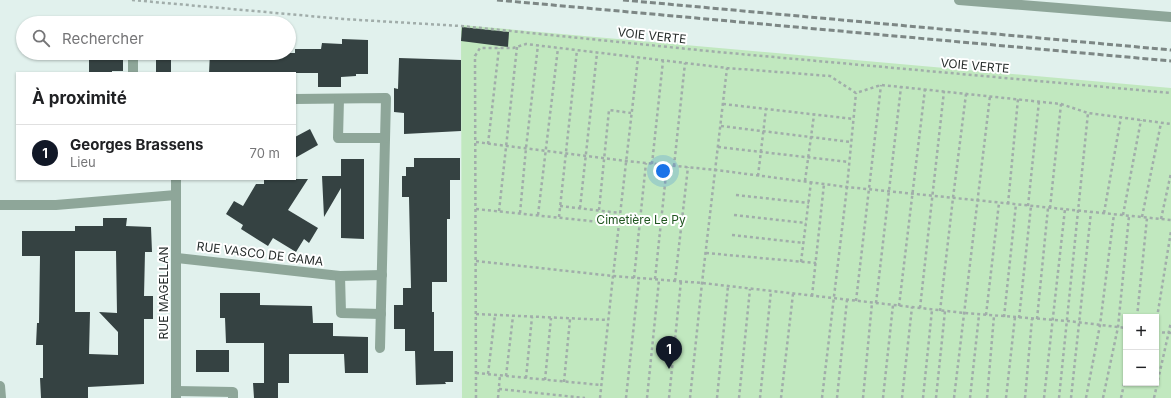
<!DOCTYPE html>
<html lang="fr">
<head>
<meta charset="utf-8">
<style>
	:root { --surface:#fff; --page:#f6f6f6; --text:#202124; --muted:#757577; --line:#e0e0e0; --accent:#111827 }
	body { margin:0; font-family:Inter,sans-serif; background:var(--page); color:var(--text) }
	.controls { position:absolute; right:12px; bottom:12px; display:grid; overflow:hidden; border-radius:0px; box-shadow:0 1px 3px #0004 }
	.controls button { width:36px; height:36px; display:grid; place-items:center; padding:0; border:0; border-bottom:1px solid var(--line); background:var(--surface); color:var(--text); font:20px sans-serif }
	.you { position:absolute; left:663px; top:171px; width:14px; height:14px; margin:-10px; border:3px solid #fff; border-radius:50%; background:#1a73e8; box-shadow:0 0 0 6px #1a73e833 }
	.badge { display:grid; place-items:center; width:26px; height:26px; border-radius:50%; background:var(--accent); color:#fff; font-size:13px; font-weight:700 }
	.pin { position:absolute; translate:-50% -33px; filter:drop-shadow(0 1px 2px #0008) }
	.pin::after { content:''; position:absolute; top:21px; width:14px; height:12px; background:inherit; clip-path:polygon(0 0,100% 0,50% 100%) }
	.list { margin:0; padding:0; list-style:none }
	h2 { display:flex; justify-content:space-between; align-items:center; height:52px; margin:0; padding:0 16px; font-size:17px }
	h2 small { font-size:13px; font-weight:400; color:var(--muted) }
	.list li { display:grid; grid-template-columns:26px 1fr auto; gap:12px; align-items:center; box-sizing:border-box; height:56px; padding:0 16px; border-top:1px solid var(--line) }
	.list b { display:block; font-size:15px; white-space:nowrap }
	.list p { margin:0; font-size:13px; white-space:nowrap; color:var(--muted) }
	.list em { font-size:13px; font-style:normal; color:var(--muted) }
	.icon { flex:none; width:22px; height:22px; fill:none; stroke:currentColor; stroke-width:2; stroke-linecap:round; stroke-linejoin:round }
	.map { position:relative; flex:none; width:1171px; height:398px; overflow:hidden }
	.search { position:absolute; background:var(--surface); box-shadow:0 1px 3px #0004; left:16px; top:16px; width:280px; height:44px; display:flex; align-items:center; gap:10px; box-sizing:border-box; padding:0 14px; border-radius:22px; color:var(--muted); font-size:15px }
	.panel { position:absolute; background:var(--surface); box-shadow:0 1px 3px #0004; left:16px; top:72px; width:280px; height:108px; border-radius:0px }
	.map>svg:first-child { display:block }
	.green { fill:#c1e8bf; fill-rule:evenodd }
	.building { fill:#354242; fill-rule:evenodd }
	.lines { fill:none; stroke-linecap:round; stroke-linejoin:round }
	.path { stroke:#a1adaa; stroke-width:2.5; stroke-dasharray:3 3; stroke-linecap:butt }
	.minor { stroke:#8ea699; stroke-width:10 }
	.rail { stroke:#7d8785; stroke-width:3; stroke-dasharray:6 3; stroke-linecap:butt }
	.labels { text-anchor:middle; stroke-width:4; stroke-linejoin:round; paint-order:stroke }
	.street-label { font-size:12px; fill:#262c2b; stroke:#fff }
	.park-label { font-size:12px; fill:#205620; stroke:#fff }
</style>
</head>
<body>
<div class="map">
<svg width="1171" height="398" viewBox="0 0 1171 398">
	<rect width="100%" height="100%" fill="#e1f1ed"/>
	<path class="green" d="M 461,25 L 1171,88 L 1171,398 L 462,398 ZM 1126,317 L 1156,317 L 1156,383 L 1126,383 Z"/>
	<g class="building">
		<polygon points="462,27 509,32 508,47 461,41"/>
		<polygon points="342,39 368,40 368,74 356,74 356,76 341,77 341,87 318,87 318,73 209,73 210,53 295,53 295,49 321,49 322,43 342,44"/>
		<polygon points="89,53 123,53 123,71 112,71 112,73 89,73"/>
		<rect x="156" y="53" width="15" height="19"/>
		<polygon points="399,58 461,60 461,131 404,134 404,113 394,112 394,88 398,89"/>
		<polygon points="310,129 318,145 295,158 295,137"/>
		<polygon points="414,158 460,158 460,180 450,180 450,219 447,219 447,282 432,282 432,312 434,312 434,351 453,351 453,382 445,382 446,384 416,385 415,351 405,351 405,329 394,329 394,305 403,305 403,288 411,288 409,197 402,197 402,176 406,176 406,167 414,167"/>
		<polygon points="341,159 364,159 364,239 341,238 341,188 324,217 322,176 341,176"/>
		<polygon points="264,179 308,179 288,210 318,228 309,243 304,239 296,252 273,238 268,246 241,229 243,225 226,214 234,201 243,206 256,184 264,184"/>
		<path d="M 103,218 L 127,218 L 126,226 L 151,227 L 152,252 L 145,252 L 144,296 L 153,296 L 153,319 L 144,319 L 144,384 L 88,387 L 88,398 L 41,398 L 40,378 L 43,378 L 43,345 L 36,345 L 37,323 L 39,323 L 40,256 L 22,256 L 22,231 L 75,231 L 75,226 L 103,226 ZM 75,251 L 116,251 L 117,313 L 99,312 L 118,332 L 118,355 L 89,354 L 90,312 L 75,312 Z"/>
		<polygon points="220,293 260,293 260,305 312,306 313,323 333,323 333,336 368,337 368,373 345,373 344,354 289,354 289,383 278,383 278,398 254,398 253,383 264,383 264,343 226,343 225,318 220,318"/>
		<rect x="196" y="350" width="33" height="22"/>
	</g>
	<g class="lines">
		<g class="path">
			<polyline points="132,0 343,19 461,26 718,52 1171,93"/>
			<polyline points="723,104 854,119"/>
			<polyline points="721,126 851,142"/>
			<polyline points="476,142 626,161 716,170 847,187 1171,220"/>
			<polyline points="488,144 499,48"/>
			<polyline points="718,147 849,162"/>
			<polyline points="652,164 663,61"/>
			<polyline points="674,166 685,63"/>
			<polyline points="758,176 766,109"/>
			<polyline points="805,181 814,115"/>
			<polyline points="736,195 809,203"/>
			<polyline points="1008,204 1018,99"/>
			<polyline points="560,206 620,213"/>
			<polyline points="1028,206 1039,101"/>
			<polyline points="580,208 597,53"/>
			<polyline points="1050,208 1061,104"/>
			<polyline points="476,209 619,224"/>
			<polyline points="599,210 609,110 631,113"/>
			<polyline points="499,211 517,47"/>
			<polyline points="520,213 526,148 538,45"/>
			<polyline points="1104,213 1121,117"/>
			<polyline points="538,215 558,48"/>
			<polyline points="734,215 806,223"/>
			<polyline points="1123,215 1141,120"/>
			<polyline points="559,217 577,50"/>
			<polyline points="1142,217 1161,123"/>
			<polyline points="1161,219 1171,173"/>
			<polyline points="603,222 604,211"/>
			<polyline points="732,235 804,243"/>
			<polyline points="706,253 816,263"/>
			<polyline points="476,261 613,276 702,283 964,313 1068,321 1126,328"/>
			<polyline points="801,262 811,182"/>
			<polyline points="634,278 646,163"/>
			<polyline points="655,279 667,165"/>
			<polyline points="675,281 688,167"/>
			<polyline points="812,296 824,184"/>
			<polyline points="856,301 881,85"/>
			<polyline points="876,303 901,87"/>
			<polyline points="899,306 925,89"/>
			<polyline points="920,308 944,91"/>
			<polyline points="940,311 953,198 966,94"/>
			<polyline points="476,314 608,320"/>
			<polyline points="986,315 999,203"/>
			<polyline points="1004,317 1016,204"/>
			<polyline points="1137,317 1147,218"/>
			<polyline points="1019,318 1031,206"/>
			<polyline points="1037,319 1048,208"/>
			<polyline points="1156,324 1171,231"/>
			<polyline points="1156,332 1171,333"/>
			<polyline points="476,373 601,385"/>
			<polyline points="488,374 495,315"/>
			<polyline points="506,376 513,316"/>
			<polyline points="526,378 532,317"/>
			<polyline points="545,380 551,318"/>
			<polyline points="564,382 570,319"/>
			<polyline points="499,389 585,398"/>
			<polyline points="476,398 475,56 480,48 513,48 526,44 727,68 830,76 856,93 881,85 901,87 1061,104 1088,113 1171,124"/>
			<polyline points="498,398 500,375"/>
			<polyline points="600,398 613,276 638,58"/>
			<polyline points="626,398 639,278"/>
			<polyline points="647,398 659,280"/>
			<polyline points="669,398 681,281"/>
			<polyline points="690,398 702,283 727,68"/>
			<polyline points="717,398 728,286"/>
			<polyline points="739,398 750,289"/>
			<polyline points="760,398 771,291"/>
			<polyline points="781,398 793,294"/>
			<polyline points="822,398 847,187 856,93"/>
			<polyline points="837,398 847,300"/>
			<polyline points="863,398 872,303"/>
			<polyline points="883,398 893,305"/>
			<polyline points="902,398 912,307"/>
			<polyline points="923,398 932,310"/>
			<polyline points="936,398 945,311"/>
			<polyline points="954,398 990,96"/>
			<polyline points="970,398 979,315"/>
			<polyline points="987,398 994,316"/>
			<polyline points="1006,398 1015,317"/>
			<polyline points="1025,398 1032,319"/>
			<polyline points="1044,398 1065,209"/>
			<polyline points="1059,398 1088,113"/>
			<polyline points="1071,398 1091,212"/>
			<polyline points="1086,398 1100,325 1114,214"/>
			<polyline points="1103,398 1118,327 1129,216"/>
			<polyline points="1121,398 1126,375"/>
			<polyline points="1154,398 1171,322"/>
		</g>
		<g class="minor">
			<polyline points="959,0 1171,17"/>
			<polyline points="133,73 133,53"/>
			<polyline points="295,99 386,98 380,348"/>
			<polyline points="339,99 338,138 385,138"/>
			<polyline points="176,179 176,398"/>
			<polyline points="0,205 56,205 176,195"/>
			<polyline points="177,258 340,276 382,275"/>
			<polyline points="340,276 341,313 381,314"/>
			<polyline points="0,386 1,398"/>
			<polyline points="177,391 233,392 233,398"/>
		</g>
		<g class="rail">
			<polyline points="497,0 1171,61"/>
			<polyline points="623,0 1171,50"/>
		</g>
	</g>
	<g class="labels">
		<g class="street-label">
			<text transform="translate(652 36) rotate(6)" y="4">VOIE VERTE</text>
			<text transform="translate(975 66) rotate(5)" y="4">VOIE VERTE</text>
			<text transform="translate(260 254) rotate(7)" y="4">RUE VASCO DE GAMA</text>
			<text transform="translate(164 293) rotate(-90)" y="4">RUE MAGELLAN</text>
		</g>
		<g class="park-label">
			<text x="641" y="224">Cimetière Le Py</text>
		</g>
	</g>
</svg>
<div class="controls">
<button>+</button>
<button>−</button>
</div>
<div class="you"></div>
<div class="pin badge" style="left:669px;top:369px">1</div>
<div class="search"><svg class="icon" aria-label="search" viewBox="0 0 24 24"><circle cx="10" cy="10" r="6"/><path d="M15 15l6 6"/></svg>Rechercher</div>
<section class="panel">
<h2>À proximité<small></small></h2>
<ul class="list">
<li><span class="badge">1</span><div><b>Georges Brassens</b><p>Lieu</p></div><em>70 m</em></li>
</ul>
</section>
</div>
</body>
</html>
